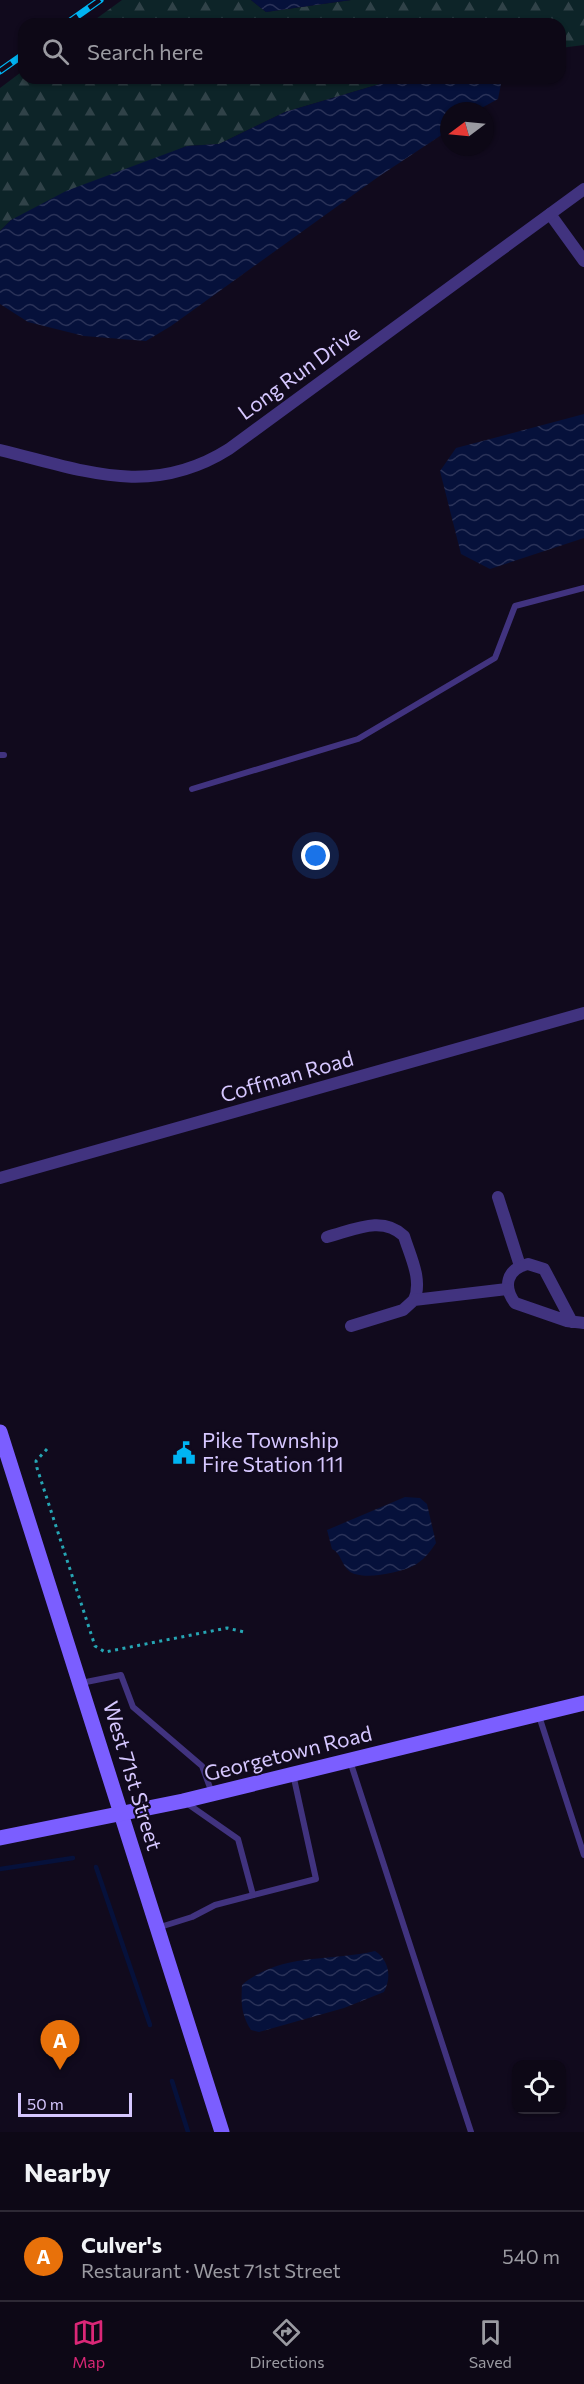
<!DOCTYPE html>
<html lang="en">
<head>
<meta charset="utf-8">
<style>
	:root { --surface:#0d0816; --page:#1b1623; --text:#f1f3f6; --muted:#9a9aa1; --line:#2d2935; --accent:#db2777 }
	body { margin:0; font-family:Commissioner,sans-serif; background:var(--page); color:var(--text) }
	.controls { position:absolute; right:18px; bottom:18px; display:grid; overflow:hidden; border-radius:12px; box-shadow:0 2px 4px #0004 }
	.controls button { width:54px; height:54px; display:grid; place-items:center; padding:0; border:0; border-bottom:2px solid var(--line); background:var(--surface); color:var(--text); font:30px sans-serif }
	.compass { position:absolute; left:440px; top:102px; width:54px; height:54px; border-radius:50%; background:var(--surface); box-shadow:0 2px 4px #0004; rotate:254deg }
	.scale { position:absolute; left:18px; bottom:15px; width:114px; box-sizing:border-box; padding-left:6px; border:3px solid #d6c7ff; border-top:0; font-size:16px; line-height:21px; white-space:nowrap; color:#d6c7ff; -webkit-text-stroke:4px #110a1d; paint-order:stroke }
	.you { position:absolute; left:316px; top:856px; width:21px; height:21px; margin:-15px; border:4px solid #fff; border-radius:50%; background:#1a73e8; box-shadow:0 0 0 9px #1a73e833 }
	.badge { display:grid; place-items:center; width:39px; height:39px; border-radius:50%; background:var(--accent); color:#fff; font-size:20px; font-weight:700 }
	.pin { position:absolute; translate:-50% -50px; filter:drop-shadow(0 2px 3px #0008) }
	.pin::after { content:''; position:absolute; top:32px; width:21px; height:18px; background:inherit; clip-path:polygon(0 0,100% 0,50% 100%) }
	.list { margin:0; padding:0; list-style:none }
	h2 { display:flex; justify-content:space-between; align-items:center; height:78px; margin:0; padding:0 24px; font-size:26px }
	h2 small { font-size:20px; font-weight:400; color:var(--muted) }
	.list li { display:grid; grid-template-columns:39px 1fr auto; gap:18px; align-items:center; box-sizing:border-box; height:90px; padding:0 24px; border-top:2px solid var(--line) }
	.list b { display:block; font-size:22px; white-space:nowrap }
	.list p { margin:0; font-size:20px; white-space:nowrap; color:var(--muted) }
	.list em { font-size:20px; font-style:normal; color:var(--muted) }
	.icon { flex:none; width:33px; height:33px; fill:none; stroke:currentColor; stroke-width:2; stroke-linecap:round; stroke-linejoin:round }
	.map { position:relative; flex:none; width:584px; height:2132px; overflow:hidden }
	.search { position:absolute; background:var(--surface); box-shadow:0 2px 4px #0004; left:18px; right:18px; top:18px; height:66px; display:flex; align-items:center; gap:15px; box-sizing:border-box; padding:0 21px; border-radius:18px; color:var(--muted); font-size:22px }
	.sheet { height:168px; background:var(--surface) }
	nav { display:flex; justify-content:space-around; align-items:center; box-sizing:border-box; height:84px; border-top:2px solid var(--line); background:var(--surface); font-size:16px; color:var(--muted) }
	nav a { display:grid; justify-items:center; gap:3px }
	nav .on { color:var(--accent) }
	.map>svg:first-child { display:block }
	.forest { fill:url(#forest-firs) }
	.water { fill:url(#water-waves) }
	.lines { fill:none; stroke-linecap:round; stroke-linejoin:round }
	.stream { stroke:#06113b; stroke-width:4.5 }
	.path { stroke:#26a6b4; stroke-width:3; stroke-dasharray:3 4.5; stroke-linecap:butt }
	.service { stroke:#41337f; stroke-width:6 }
	.minor { stroke:#41337f; stroke-width:12 }
	.secondary { stroke:#7b5eff; stroke-width:15 }
	.rail-casing { stroke:#00b4f2; stroke-width:7 }
	.rail { stroke:#110a1d; stroke-width:4.5; stroke-dasharray:14; stroke-linecap:butt }
	.labels { text-anchor:middle; stroke-width:4.5; stroke-linejoin:round; paint-order:stroke }
	.street-label { font-size:21px; fill:#d6c7ff; stroke:#110a1d }
	.poi-label { font-size:21px; fill:#d6c7ff; stroke:#110a1d; text-anchor:start }
</style>
</head>
<body>
<div class="map">
<svg width="584" height="2132" viewBox="0 0 584 2132">
	<defs>
		<pattern id="forest-firs" width="22" height="20" patternUnits="userSpaceOnUse" patternTransform="scale(1.5)"><rect width="22" height="20" fill="#0d2428"/><path d="M5 1l3.5 6h-7zM16 11l3.5 6h-7z" fill="#304248"/></pattern>
		<pattern id="water-waves" width="16" height="10" patternUnits="userSpaceOnUse" patternTransform="scale(1.5)"><rect width="16" height="10" fill="#06113b"/><path d="M0 5q4-4 8 0t8 0" fill="none" stroke="#2a3258"/></pattern>
	</defs>
	<rect width="100%" height="100%" fill="#110a1d"/>
	<g class="forest">
		<polygon points="122,0 251,0 266,12 351,0 584,0 584,45 560,48 560,24 89,24"/>
		<polygon points="24,70 24,78 400,78 285,112 219,144 187,146 11,220 0,231 0,88"/>
	</g>
	<g class="water">
		<polygon points="251,0 351,0 266,12"/>
		<polygon points="400,78 502,79 498,99 476,111 449,111 449,130 378,177 171,326 146,341 84,336 28,322 0,304 0,231 11,220 66,191 187,146 219,144 285,112"/>
		<polygon points="584,414 584,538 490,569 461,554 440,471 456,448"/>
		<path d="M 405,1497 L 420,1498 L 427,1504 L 436,1543 C 430,1552 423,1561 413,1566 C 399,1573 361,1581 349,1571 C 341,1564 341,1553 332,1549 L 327,1530 Z"/>
		<path d="M 375,1951 C 389,1960 392,1977 384,1992 L 344,2008 L 259,2032 L 251,2030 C 241,2014 241,2003 242,1985 C 281,1952 329,1962 375,1951 Z"/>
	</g>
	<g class="lines">
		<g class="stream">
			<polyline points="96,1867 150,2025"/>
			<polyline points="0,1869 73,1858"/>
			<polyline points="172,2081 188,2132"/>
		</g>
		<polyline class="path" points="47,1449 36,1461 37,1468 95,1646 105,1652 227,1628 244,1632"/>
		<g class="service">
			<polyline points="0,755 4,755"/>
			<polyline points="192,789 358,739 495,658 515,606 584,588"/>
			<polyline points="81,1683 121,1675 133,1707 202,1766 212,1793"/>
			<polyline points="539,1716 584,1855"/>
			<polyline points="350,1761 471,2132"/>
			<polyline points="185,1802 238,1839 253,1895"/>
			<polyline points="157,1928 192,1917 215,1905 316,1879 293,1774"/>
		</g>
		<g class="minor">
			<polyline points="550,214 584,261"/>
			<path d="M 0,450 C 83,470 150,499 229,449 L 584,189"/>
			<polyline points="0,1178 584,1013"/>
			<polyline points="498,1197 520,1266"/>
			<path d="M 327,1237 C 354,1230 382,1215 404,1236 C 410,1256 423,1280 414,1300"/>
			<path d="M 572,1322 L 544,1269 L 528,1264 C 506,1269 503,1287 515,1303 L 567,1321 C 573,1322 578,1322 584,1323"/>
			<polyline points="351,1326 403,1310 414,1300 507,1289"/>
		</g>
		<g class="secondary">
			<polyline points="0,1432 222,2132"/>
			<polyline points="0,1838 183,1801 584,1703"/>
		</g>
		<g class="rail-casing">
			<g id="rail">
				<polyline points="66,24 100,0"/>
				<polyline points="0,71 24,54"/>
			</g>
		</g>
		<use href="#rail" class="rail"/>
	</g>
	<defs>
		<g id="civic-bare" transform="scale(1.8)"><path d="M-.6-6.5H3V-4.5H.6V-3L4-1V1h2V6H-6V1h2V-1L-.6-3ZM-1.2 2.5V6h2.4V2.5Z" fill="#00b4f2" stroke="#110a1d" stroke-width="2.5" paint-order="stroke"/></g>
	</defs>
	<g fill-rule="evenodd">
		<use href="#civic-bare" x="184" y="1453"/>
	</g>
	<g class="labels">
		<g class="street-label">
			<text transform="translate(299 373) rotate(-36)" y="7">Long Run Drive</text>
			<text transform="translate(287 1077) rotate(-16)" y="7">Coffman Road</text>
			<text transform="translate(288 1754) rotate(-14)" y="7">Georgetown Road</text>
			<text transform="translate(132 1776) rotate(73)" y="7">West 71st Street</text>
		</g>
		<g class="poi-label">
			<text x="202" y="1448">Pike Township<tspan x="202" dy="24">Fire Station 111</tspan></text>
		</g>
	</g>
</svg>
<div class="controls">
<button><svg class="icon" aria-label="locate" viewBox="0 0 24 24"><circle cx="12" cy="12" r="6"/><path d="M12 2v4M12 18v4M2 12h4M18 12h4"/></svg></button>
</div>
<svg class="compass" viewBox="-18 -18 36 36"><path d="M0-13l5 13h-10z" fill="#e53935"/><path d="M0 13l5-13h-10z" fill="#9a9aa1"/></svg>
<div class="scale">50 m</div>
<div class="you"></div>
<div class="pin badge" style="left:60px;top:2070px;background:#e8710a">A</div>
<div class="search"><svg class="icon" aria-label="search" viewBox="0 0 24 24"><circle cx="10" cy="10" r="6"/><path d="M15 15l6 6"/></svg>Search here</div>
</div>
<section class="sheet">
<h2>Nearby<small></small></h2>
<ul class="list">
<li><span class="badge" style="background:#e8710a">A</span><div><b>Culver's</b><p>Restaurant · West 71st Street</p></div><em>540 m</em></li>
</ul>
</section>
<nav>
<a class="on"><svg class="icon" aria-label="map" viewBox="0 0 24 24"><path d="M3 6l6-2 6 2 6-2v14l-6 2-6-2-6 2zM9 4v14M15 6v14"/></svg>Map</a>
<a><svg class="icon" aria-label="directions" viewBox="0 0 24 24"><path d="M12 3l9 9-9 9-9-9zM9 14v-3h6M13 9l2 2-2 2"/></svg>Directions</a>
<a><svg class="icon" aria-label="saved" viewBox="0 0 24 24"><path d="M7 4h10v16l-5-4-5 4z"/></svg>Saved</a>
</nav>
</body>
</html>
